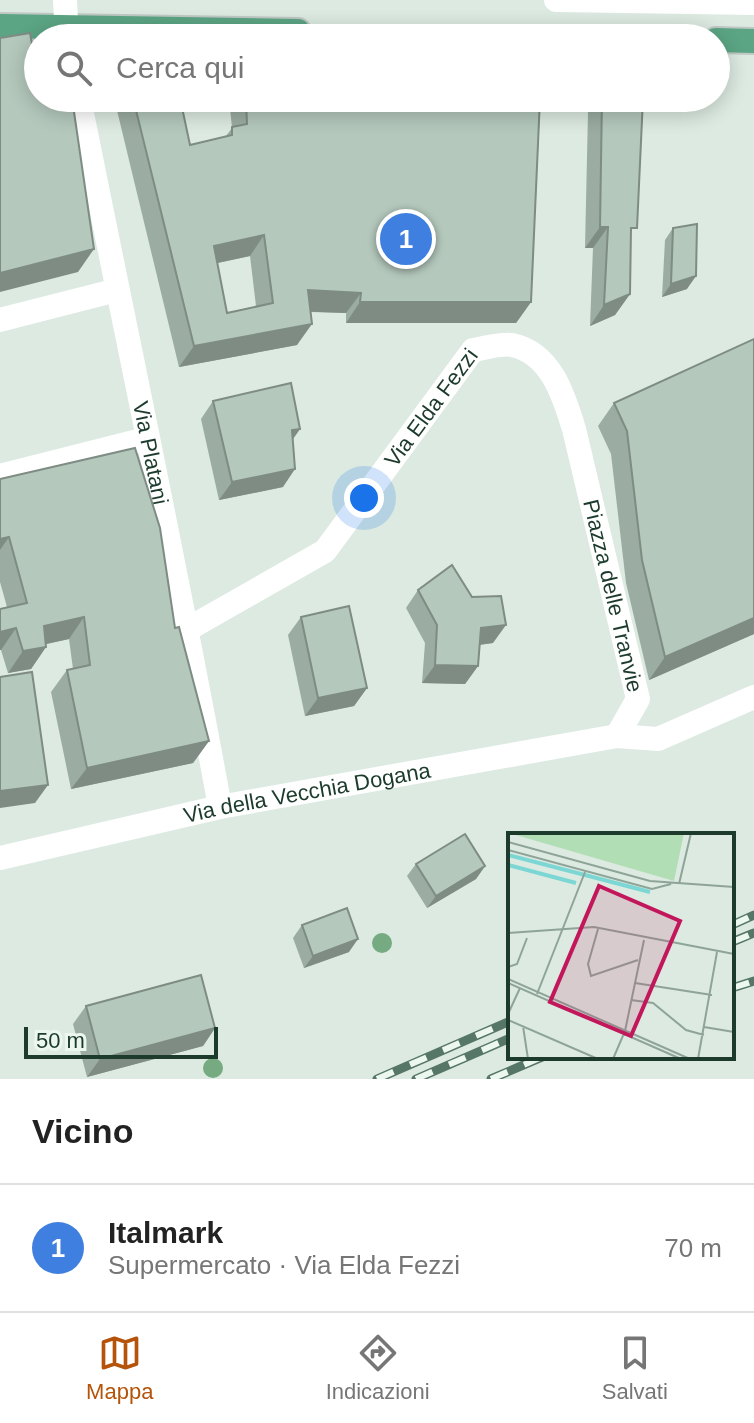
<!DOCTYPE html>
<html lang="it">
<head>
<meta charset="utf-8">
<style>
	:root { --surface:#fff; --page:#f6f6f6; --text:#222; --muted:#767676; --line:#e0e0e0; --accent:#b45309 }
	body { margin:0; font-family:Helvetica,sans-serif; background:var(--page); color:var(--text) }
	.scale { position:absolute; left:24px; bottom:20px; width:194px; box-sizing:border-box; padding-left:8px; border:4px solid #1c3b2d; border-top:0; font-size:22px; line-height:28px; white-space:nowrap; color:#1c3b2d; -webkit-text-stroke:6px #ecf7f0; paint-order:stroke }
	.you { position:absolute; left:364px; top:498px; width:28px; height:28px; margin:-20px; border:6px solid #fff; border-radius:50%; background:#1a73e8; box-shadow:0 0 0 12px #1a73e833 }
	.badge { display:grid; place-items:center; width:52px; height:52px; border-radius:50%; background:var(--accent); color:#fff; font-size:26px; font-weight:700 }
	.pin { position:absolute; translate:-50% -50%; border:4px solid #fff; box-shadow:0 2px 8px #0006 }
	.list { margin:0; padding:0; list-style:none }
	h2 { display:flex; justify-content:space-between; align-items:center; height:104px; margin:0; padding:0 32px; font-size:34px }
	h2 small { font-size:26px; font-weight:400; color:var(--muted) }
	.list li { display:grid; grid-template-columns:52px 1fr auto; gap:24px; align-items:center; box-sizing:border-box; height:128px; padding:0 32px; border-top:2px solid var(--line) }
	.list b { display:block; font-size:30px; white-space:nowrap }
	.list p { margin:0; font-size:26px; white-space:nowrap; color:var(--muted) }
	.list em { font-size:26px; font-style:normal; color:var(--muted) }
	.icon { flex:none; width:44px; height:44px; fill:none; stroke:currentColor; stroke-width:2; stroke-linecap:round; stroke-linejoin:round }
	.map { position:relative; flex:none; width:754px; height:1079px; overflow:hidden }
	.search { position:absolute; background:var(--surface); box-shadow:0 4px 20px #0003; left:24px; right:24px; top:24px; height:88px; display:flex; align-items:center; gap:20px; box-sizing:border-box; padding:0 28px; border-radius:44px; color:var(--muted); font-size:30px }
	.sheet { height:232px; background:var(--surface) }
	nav { display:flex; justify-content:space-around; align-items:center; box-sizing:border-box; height:112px; border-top:2px solid var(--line); background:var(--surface); font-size:22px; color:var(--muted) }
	nav a { display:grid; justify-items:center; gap:4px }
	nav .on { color:var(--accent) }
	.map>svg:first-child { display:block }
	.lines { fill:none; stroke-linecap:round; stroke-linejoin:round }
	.major-casing { stroke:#bfc8c4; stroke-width:28 }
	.minor { stroke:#fff; stroke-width:24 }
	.major { stroke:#5ba584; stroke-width:24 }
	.rail-casing { stroke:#567768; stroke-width:9 }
	.rail { stroke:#ecf7f0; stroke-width:6; stroke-dasharray:18; stroke-linecap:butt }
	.tree { fill:#76aa81 }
	.wall { fill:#9baca2; fill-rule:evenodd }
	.shaded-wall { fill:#7e8c84 }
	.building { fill:#b4c8bc; stroke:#7e8c84; stroke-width:2; fill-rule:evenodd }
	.labels { text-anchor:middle; stroke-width:8; stroke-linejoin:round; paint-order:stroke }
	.street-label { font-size:22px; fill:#1c3b2d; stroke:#ecf7f0 }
	.inset-river { fill:none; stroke:#7cd7d4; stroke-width:4 }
	.inset-road { fill:none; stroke:#8fa499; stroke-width:2 }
	.view { fill:#c2185b; fill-opacity:0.15; stroke:#c2185b; stroke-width:4 }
	.inset-edge { fill:none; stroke:#1c3b2d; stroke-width:4 }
</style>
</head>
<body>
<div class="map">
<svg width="754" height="1079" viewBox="0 0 754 1079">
	<rect width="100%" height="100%" fill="#dceae1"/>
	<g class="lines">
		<g class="major-casing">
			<g id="major">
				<polyline points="0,26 298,31"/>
				<polyline points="716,40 754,41"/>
			</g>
		</g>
		<g class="minor">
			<polyline points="65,0 67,38"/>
			<polyline points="556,0 754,3"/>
			<path id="s1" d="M 79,98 C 126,334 177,570 220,807"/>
			<polyline points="0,320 117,290"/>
			<polyline points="0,476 146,439"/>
			<path id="s2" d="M 188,629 L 325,551 L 473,350 C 485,348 501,343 512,345 C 551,353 564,396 574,429 L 638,699 L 617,736"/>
			<path id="s3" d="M 0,858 L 220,807 L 617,736 L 658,739 L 754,697"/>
		</g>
		<use href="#major" class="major"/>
		<g class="rail-casing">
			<g id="rail">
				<polyline points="732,925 754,915"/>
				<polyline points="732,942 754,933"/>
				<polyline points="732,988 754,981"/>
				<polyline points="377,1079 510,1021"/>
				<polyline points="416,1079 510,1038"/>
				<polyline points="491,1079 542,1057"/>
			</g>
		</g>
		<use href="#rail" class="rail"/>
	</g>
	<g class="tree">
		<circle cx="382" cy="943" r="10"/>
		<circle cx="213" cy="1068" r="10"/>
	</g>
	<g class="wall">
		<path d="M 114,98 L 699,98 L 691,110 L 642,111 L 630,237 L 630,294 L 615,315 L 590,326 L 593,248 L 585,248 L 588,112 L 540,111 L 531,302 L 516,323 L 346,323 L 346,313 L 311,312 L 297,345 L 179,367 ZM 182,108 L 230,108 L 232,128 L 226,136 L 190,145 ZM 250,256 L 256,306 L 227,313 L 217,263 Z"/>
		<polygon points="673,228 687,289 662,297 665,240"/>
		<polygon points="213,401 300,429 293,439 283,487 219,500 201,419"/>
		<polygon points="614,403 754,634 649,680 626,583 611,454 598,426"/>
		<polygon points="0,479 175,628 209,741 193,763 71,789 51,692 67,670 73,669 69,639 46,644 46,647 31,669 8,673 1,650 7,607 0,582"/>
		<polygon points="418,590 493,643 480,645 478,666 465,684 422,683 425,643 406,608"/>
		<polygon points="301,617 367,688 354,706 305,716 288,635"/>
		<polygon points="416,864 485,866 476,879 427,908 407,876"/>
		<polygon points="302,925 349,952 304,968 293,938"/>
		<polygon points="86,1006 215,1028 203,1046 87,1077 73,1024"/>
	</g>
	<g class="shaded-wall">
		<polygon points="170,98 237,98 230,108 163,108"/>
		<polygon points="535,98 598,98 588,112 526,111"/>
		<polygon points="638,98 699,98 691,110 629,111"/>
		<polygon points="600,227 608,227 593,248 585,248"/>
		<polygon points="264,235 250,256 199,267 214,246"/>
		<polygon points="94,249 78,272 0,292 0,273"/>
		<polygon points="696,276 687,289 662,297 671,284"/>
		<polygon points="308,290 361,293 346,313 293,311"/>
		<polygon points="630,294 615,315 590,326 604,305"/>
		<polygon points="360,302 531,302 516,323 346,323"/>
		<polygon points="312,324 297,345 179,367 194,346"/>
		<polygon points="300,429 287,447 292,430"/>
		<polygon points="295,469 283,487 219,500 232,482"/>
		<polygon points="9,537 0,550 0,539"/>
		<polygon points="84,617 69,639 28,648 44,626"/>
		<polygon points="754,618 754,634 649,680 665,657"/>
		<polygon points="506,625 493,643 468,646 481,628"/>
		<polygon points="16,628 1,650 0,650 0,632"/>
		<polygon points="46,647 31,669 8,673 23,651"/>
		<polygon points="435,665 478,666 465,684 422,683"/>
		<polygon points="367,688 354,706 305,716 318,698"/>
		<polygon points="209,741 193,763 71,789 87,768"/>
		<polygon points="48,785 35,803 0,808 0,791"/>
		<polygon points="485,866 476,879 427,908 436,896"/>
		<polygon points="358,939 349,952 304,968 313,956"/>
		<polygon points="215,1028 203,1046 87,1077 100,1059"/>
	</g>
	<g class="building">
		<polygon points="273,30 604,35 657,38 126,38 126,36 136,32"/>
		<polygon points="30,33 35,61 38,61 38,98 72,98 94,249 0,273 0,38"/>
		<path d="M 133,98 L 180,98 L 190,145 L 232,135 L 232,127 L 247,124 L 246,98 L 540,98 L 531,302 L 360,302 L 361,293 L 308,290 L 312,324 L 194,346 ZM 264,235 L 273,303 L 227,313 L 214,246 Z"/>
		<polygon points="602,98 643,98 637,228 631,228 630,294 604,305 608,227 600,227"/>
		<polygon points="697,224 696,276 671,284 673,228"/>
		<polygon points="754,339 754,618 665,657 642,560 627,431 614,403"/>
		<polygon points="291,383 300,429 292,430 295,469 232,482 213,401"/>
		<polygon points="135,448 160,528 175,628 179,627 209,741 87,768 67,670 90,665 84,617 44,626 46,647 23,651 16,628 0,632 0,609 27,603 9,537 0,539 0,479"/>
		<polygon points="452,565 472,597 501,596 506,625 481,628 478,666 435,665 437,625 418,590"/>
		<polygon points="349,606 367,688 318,698 301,617"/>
		<polygon points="32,672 48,785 0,791 0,677"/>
		<polygon points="465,834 485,866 436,896 416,864"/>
		<polygon points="347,908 358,939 313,956 302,925"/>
		<polygon points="201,975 215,1028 100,1059 86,1006"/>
	</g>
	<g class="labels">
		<g class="street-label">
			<text dy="8" stroke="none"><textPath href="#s2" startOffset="336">Via Elda Fezzi</textPath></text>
			<text dy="8" stroke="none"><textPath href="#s1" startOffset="362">Via Platani</textPath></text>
			<text dy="8" stroke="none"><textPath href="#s2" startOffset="728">Piazza delle Tranvie</textPath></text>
			<text dy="8" stroke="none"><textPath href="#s3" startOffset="314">Via della Vecchia Dogana</textPath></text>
		</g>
	</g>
	<g transform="translate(508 833)">
		<rect width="226" height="226" fill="#dceae1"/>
		<path d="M 1,0 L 176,0 L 166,48 Z" fill="#b2deb5"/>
		<path class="inset-river" d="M 0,22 L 142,59M 0,32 L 68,50"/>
		<path class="inset-road" d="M 0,9 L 142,48 L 226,54M 0,17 L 144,56 L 163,51M 171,51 L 183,0M 90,96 L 80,131 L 83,143 L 130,127M 0,100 L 86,94 L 226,121M 0,134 L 9,131 L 19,105M 0,146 L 182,226M 0,150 L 173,226M 127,150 L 204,162M 29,161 L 77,39M 123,167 L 145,170 L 178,197 L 196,202M 0,181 L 12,155M 0,187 L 90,226M 15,193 L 20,226M 196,194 L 226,199M 105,226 L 117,198 L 136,107M 190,226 L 209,119"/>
		<path class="view" d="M 91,53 L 172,88 L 123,203 L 42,169 Z"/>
		<rect width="226" height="226" class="inset-edge"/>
	</g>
</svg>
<div class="scale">50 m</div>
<div class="you"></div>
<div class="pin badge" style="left:406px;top:239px;background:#3f7fe0">1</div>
<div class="search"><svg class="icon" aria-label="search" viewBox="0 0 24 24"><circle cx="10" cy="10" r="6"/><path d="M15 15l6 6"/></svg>Cerca qui</div>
</div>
<section class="sheet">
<h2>Vicino<small></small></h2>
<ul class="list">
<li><span class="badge" style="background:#3f7fe0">1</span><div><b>Italmark</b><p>Supermercato · Via Elda Fezzi</p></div><em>70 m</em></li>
</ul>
</section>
<nav>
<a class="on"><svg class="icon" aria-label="map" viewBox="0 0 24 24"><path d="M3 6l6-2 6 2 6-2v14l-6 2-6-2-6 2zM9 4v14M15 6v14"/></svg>Mappa</a>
<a><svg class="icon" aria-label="directions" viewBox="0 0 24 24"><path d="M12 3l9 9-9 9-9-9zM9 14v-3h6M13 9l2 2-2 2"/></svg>Indicazioni</a>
<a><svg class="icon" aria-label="saved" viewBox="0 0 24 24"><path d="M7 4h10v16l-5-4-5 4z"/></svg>Salvati</a>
</nav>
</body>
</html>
